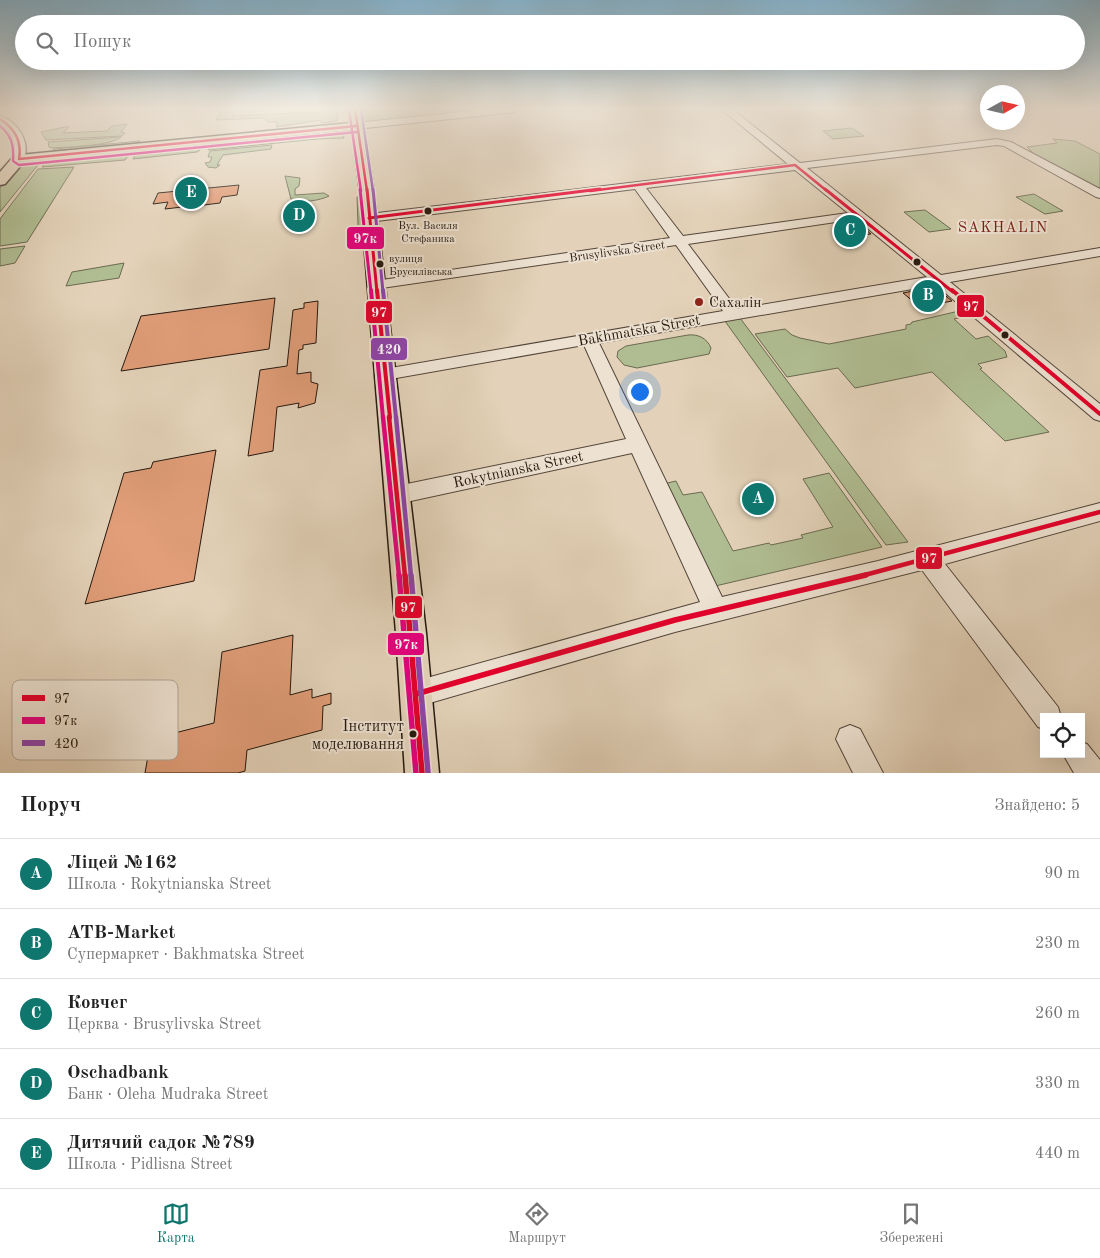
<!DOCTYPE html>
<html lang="uk">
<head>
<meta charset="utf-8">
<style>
	:root { --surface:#fff; --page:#f6f6f6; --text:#222; --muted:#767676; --line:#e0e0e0; --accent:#0f766e }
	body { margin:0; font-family:"Old Standard TT",serif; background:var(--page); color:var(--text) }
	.controls { position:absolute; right:15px; bottom:15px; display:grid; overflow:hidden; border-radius:0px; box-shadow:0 5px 20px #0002 }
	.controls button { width:45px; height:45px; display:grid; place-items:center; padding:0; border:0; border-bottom:1px solid var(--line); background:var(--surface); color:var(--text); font:25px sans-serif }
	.compass { position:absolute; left:980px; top:85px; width:45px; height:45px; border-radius:50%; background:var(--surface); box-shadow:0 5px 20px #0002; rotate:82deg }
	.you { position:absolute; left:639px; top:391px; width:18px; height:18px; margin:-12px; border:4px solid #fff; border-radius:50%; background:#1a73e8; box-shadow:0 0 0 8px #1a73e833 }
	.badge { display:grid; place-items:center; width:32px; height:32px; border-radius:50%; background:var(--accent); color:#fff; font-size:16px; font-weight:700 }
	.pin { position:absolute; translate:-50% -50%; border:2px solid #fff; box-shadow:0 1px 5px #0006 }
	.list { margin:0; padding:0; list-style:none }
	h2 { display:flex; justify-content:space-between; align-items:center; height:65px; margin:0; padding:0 20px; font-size:21px }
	h2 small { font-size:16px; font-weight:400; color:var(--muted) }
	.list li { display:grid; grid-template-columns:32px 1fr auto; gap:15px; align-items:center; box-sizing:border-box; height:70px; padding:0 20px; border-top:1px solid var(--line) }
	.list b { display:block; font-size:19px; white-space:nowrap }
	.list p { margin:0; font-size:16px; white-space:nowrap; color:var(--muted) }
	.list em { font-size:16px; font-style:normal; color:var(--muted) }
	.icon { flex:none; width:28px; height:28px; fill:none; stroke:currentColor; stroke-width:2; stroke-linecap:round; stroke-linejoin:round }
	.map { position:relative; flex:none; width:1100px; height:773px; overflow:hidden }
	.search { position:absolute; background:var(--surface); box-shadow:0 5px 20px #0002; left:15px; right:15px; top:15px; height:55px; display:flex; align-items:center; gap:12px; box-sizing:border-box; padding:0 18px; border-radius:28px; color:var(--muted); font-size:19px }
	.sheet { height:415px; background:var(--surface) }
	nav { display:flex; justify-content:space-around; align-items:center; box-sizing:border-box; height:70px; border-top:1px solid var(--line); background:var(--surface); font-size:14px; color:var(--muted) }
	nav a { display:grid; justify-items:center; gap:2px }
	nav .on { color:var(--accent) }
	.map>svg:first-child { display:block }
	.green { fill:#b0bd92; stroke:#6a6a50 }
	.building { fill:#e19e79; stroke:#24180f }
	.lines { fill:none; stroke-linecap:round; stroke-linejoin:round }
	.minor-casing { stroke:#54463a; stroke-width:2 }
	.major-casing { stroke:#24180f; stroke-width:3 }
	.minor { fill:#ede2d2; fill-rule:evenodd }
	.major { fill:#e3d2b9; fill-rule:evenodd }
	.bus-1-far4-casing { stroke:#ede2d2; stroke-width:5 }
	.bus-1-far3-casing { stroke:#ede2d2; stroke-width:6 }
	.bus-1-far2-casing { stroke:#ede2d2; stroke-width:8 }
	.bus-1-far1-casing { stroke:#ede2d2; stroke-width:8 }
	.bus-1-casing { stroke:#ede2d2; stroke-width:9 }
	.bus-2-far4-casing { stroke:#ede2d2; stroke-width:5 }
	.bus-2-far3-casing { stroke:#ede2d2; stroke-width:6 }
	.bus-2-far2-casing { stroke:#ede2d2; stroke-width:8 }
	.bus-2-far1-casing { stroke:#ede2d2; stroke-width:8 }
	.bus-2-casing { stroke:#ede2d2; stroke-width:9 }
	.bus-3-far4-casing { stroke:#ede2d2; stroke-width:5 }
	.bus-3-far3-casing { stroke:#ede2d2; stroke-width:6 }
	.bus-3-far2-casing { stroke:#ede2d2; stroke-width:8 }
	.bus-3-far1-casing { stroke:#ede2d2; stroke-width:8 }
	.bus-3-casing { stroke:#ede2d2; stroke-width:9 }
	.bus-1-far4 { stroke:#e4002b; stroke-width:2.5 }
	.bus-1-far3 { stroke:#e4002b; stroke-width:3 }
	.bus-1-far2 { stroke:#e4002b; stroke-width:4 }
	.bus-1-far1 { stroke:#e4002b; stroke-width:4.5 }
	.bus-1 { stroke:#e4002b; stroke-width:5.5 }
	.bus-2-far4 { stroke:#e5007d; stroke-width:2.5 }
	.bus-2-far3 { stroke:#e5007d; stroke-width:3 }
	.bus-2-far2 { stroke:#e5007d; stroke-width:4 }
	.bus-2-far1 { stroke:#e5007d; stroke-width:4.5 }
	.bus-2 { stroke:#e5007d; stroke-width:5.5 }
	.bus-3-far4 { stroke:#8e44ad; stroke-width:2.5 }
	.bus-3-far3 { stroke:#8e44ad; stroke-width:3 }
	.bus-3-far2 { stroke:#8e44ad; stroke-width:4 }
	.bus-3-far1 { stroke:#8e44ad; stroke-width:4.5 }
	.bus-3 { stroke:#8e44ad; stroke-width:5.5 }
	.bus-dot { fill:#24180f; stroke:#ede2d2; stroke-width:2 }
	.poi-dot { fill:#8f2418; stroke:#ede2d2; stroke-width:2 }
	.labels { text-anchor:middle; stroke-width:4; stroke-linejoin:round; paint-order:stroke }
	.far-bus-label { font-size:11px; fill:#24180f; stroke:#ede2d2 }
	.far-street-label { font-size:12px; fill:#24180f; stroke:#ede2d2 }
	.far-quarter-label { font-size:15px; letter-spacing:1px; fill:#7a1f14; stroke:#ede2d2 }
	.poi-label { font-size:15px; fill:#24180f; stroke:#ede2d2; text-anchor:start }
	.street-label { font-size:15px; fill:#24180f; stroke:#ede2d2 }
	.near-bus-label { font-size:16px; fill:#24180f; stroke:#ede2d2; text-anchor:end }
	.key { fill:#ede2d2; stroke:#b1a598; stroke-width:1 }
	.key-label { font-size:14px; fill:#24180f }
	.line-badge { stroke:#ede2d2; stroke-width:2 }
	.badge-label { font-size:14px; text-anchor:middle; font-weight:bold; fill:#fff }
</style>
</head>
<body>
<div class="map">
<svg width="1100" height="773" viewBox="0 0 1100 773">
	<rect width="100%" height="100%" fill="#e3d2b9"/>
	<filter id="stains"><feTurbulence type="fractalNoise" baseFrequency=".004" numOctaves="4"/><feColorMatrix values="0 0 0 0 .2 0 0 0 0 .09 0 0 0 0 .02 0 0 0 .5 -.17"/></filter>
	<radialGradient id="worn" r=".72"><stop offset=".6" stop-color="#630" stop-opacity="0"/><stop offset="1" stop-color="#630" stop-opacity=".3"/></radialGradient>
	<g class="green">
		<polygon points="235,109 232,116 320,112 321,109 338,109 337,121 321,123 321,120 276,127 278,122 268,122 263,118 216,120 222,110"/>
		<polygon points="364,109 503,109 371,122 364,121 362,118"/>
		<polygon points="127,124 121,132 125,133 122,136 46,140 41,132 65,127 69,127 63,133 107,131 112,126"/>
		<polygon points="852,128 864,136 833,139 823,131"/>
		<polygon points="337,130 343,132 344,138 317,139 208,150 211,143"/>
		<path d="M 121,137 C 111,146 67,147 52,148 L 49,147 L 48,142 Z"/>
		<polygon points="1053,139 1075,141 1100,154 1100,189 1036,156 1027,147 1057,143"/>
		<polygon points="140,141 138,144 52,152 54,149"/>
		<polygon points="272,145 271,149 223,155 217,165 220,165 216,168 208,167 205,163 210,162 212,157 208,157 210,151"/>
		<polygon points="199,148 200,150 197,152 133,159 136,154"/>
		<polygon points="129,155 125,160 42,167 46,163"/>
		<path d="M 42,160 L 0,212 L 0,188 C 15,170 19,163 42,160 Z"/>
		<polygon points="74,167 27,242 0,246 0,219 38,169"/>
		<path d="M 285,176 L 300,178 L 299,186 L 295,189 L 295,195 L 324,193 L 329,196 C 319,201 302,203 291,199 Z"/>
		<polygon points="1034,194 1063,211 1045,214 1016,197"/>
		<polygon points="364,196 369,247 359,248 357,197"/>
		<polygon points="925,210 951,229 929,232 904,212"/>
		<polygon points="25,246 15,263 0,266 0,249"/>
		<polygon points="124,263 119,278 66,286 72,272"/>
		<polygon points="959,311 967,316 954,319 976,339 988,336 1005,351 1007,357 978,364 982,368 980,369 1049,432 1005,441 932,372 855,388 838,368 787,377 755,334 785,329 792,335 800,338 829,344 906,329 906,325 911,324 912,322"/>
		<polygon points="737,314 908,542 886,545 722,317"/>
		<path d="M 688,335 C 698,334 707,338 711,348 L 709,354 L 637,368 L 624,365 L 617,357 L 618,351 L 626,346 Z"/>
		<polygon points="829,473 882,547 711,587 663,484 676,481 683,495 702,492 733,551 769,543 771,545 803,538 801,535 833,527 803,479"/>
	</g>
	<g class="building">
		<polygon points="239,185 237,195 222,197 220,203 204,205 206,198 185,200 182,207 165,209 168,202 153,204 158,193"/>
		<polygon points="860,225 871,234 846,237 835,228"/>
		<polygon points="935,287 952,301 920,307 903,293"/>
		<polygon points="275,298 269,349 121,371 141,316"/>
		<polygon points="318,301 316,343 303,345 303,349 299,350 297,374 311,372 311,382 318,384 315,403 298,408 299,403 277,407 273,451 248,456 260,370 287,366 293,310 304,308 304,303"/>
		<polygon points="216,450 194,581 85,604 124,473 151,468 153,462"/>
		<polygon points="293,635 290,695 312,689 312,698 331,693 331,704 323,706 322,730 247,750 245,771 238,773 145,773 151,739 214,723 222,652"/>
	</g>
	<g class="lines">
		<g class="minor-casing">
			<g id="minor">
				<polygon points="489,109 521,109 516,112 356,129 351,126 356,123"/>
				<path d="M 721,109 L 732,109 L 800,163 L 997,139 L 1011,142 L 1100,189 L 1100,198 L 1096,197 L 1004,146 L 997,145 L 807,168 L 941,275 L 1100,248 L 1100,256 L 950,282 L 1100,404 L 1100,421 L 1094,419 L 936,285 L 599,343 L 722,597 L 878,561 L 1100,503 L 1100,521 L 945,564 L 1058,707 L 1061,717 L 1044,717 L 1044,729 L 1038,727 L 922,570 L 675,632 L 416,707 L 407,703 L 403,694 L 407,685 L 416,681 L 700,602 L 632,453 L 397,504 L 390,501 L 387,495 L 390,489 L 397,486 L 626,439 L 584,345 L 385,380 L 379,378 L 376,374 L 379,370 L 723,311 L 676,245 L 375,289 L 370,288 L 368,285 L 370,282 L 375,281 L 670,238 L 635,189 L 369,222 L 363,218 L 369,214 L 788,164 ZM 795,170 L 848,213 L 683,236 L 646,188 ZM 856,219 L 927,277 L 737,309 L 688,244 Z"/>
				<path d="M 0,116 C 18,121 32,144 23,161 L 15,161 L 14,159 C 17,144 13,132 0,123 Z"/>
				<polygon points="850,725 860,729 883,773 853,773 836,739 840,729"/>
				<polygon points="1081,742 1087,744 1100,760 1100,773 1074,773 1063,754 1081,754"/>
			</g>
		</g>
		<g class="major-casing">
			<polygon id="major" points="349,109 361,109 374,192 426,633 439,773 405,773 396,633 360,192 352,130 23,163 5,184 0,185 0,172 14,156 19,155 351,123"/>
		</g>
		<use href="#minor" class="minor"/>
		<use href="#major" class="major"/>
		<g class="bus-1-far4-casing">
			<g id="bus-1-far4">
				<polyline points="355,109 367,191"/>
				<path d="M 0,119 C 15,129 22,141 19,159 L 356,126"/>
				<polyline points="590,191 795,165 827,191"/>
			</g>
		</g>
		<g class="bus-1-far3-casing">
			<g id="bus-1-far3">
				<polyline points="367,189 377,292"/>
				<polyline points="825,189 953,292"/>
				<polyline points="369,218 600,189"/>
			</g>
		</g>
		<g class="bus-1-far2-casing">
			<g id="bus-1-far2">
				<polyline points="377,290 390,418"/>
				<polyline points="952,290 1100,414"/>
			</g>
		</g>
		<g class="bus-1-far1-casing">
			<g id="bus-1-far1">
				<polyline points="389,417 405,576"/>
				<polyline points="861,576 1100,512"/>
			</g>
		</g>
		<g class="bus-1-casing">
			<g id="bus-1">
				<polyline points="405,575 422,773"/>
				<polyline points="416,694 675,620 866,575"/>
			</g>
		</g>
		<g class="bus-2-far4-casing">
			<g id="bus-2-far4">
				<polyline points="349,110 361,191"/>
				<path d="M 0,126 C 12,136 14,146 13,161 L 19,165 L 357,132"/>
			</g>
		</g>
		<g class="bus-2-far3-casing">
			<polyline id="bus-2-far3" points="360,189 371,292"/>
		</g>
		<g class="bus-2-far2-casing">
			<polyline id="bus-2-far2" points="371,290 383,418"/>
		</g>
		<g class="bus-2-far1-casing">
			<polyline id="bus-2-far1" points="383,417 399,576"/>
		</g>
		<g class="bus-2-casing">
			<polyline id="bus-2" points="399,575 416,773"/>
		</g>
		<g class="bus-3-far4-casing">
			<polyline id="bus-3-far4" points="361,109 373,191"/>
		</g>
		<g class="bus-3-far3-casing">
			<polyline id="bus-3-far3" points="373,189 383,292"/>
		</g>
		<g class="bus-3-far2-casing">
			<polyline id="bus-3-far2" points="383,290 396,418"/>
		</g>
		<g class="bus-3-far1-casing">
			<polyline id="bus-3-far1" points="396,417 411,576"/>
		</g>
		<g class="bus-3-casing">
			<polyline id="bus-3" points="411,575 428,773"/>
		</g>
		<use href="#bus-1-far4" class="bus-1-far4"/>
		<use href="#bus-1-far3" class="bus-1-far3"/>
		<use href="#bus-1-far2" class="bus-1-far2"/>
		<use href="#bus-1-far1" class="bus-1-far1"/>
		<use href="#bus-1" class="bus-1"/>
		<use href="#bus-2-far4" class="bus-2-far4"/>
		<use href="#bus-2-far3" class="bus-2-far3"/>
		<use href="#bus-2-far2" class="bus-2-far2"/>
		<use href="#bus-2-far1" class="bus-2-far1"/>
		<use href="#bus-2" class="bus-2"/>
		<use href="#bus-3-far4" class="bus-3-far4"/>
		<use href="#bus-3-far3" class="bus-3-far3"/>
		<use href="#bus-3-far2" class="bus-3-far2"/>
		<use href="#bus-3-far1" class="bus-3-far1"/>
		<use href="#bus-3" class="bus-3"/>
	</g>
	<linearGradient id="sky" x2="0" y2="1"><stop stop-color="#87b6d1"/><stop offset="0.5" stop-color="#f2ebe0"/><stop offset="1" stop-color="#f2ebe0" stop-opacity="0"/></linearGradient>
	<rect width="1100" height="217" fill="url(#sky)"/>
	<g class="bus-dot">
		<circle cx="428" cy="211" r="4.5"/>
		<circle cx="917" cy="262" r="4.5"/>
		<circle cx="380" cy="264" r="4.5"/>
		<circle cx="1005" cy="335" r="4.5"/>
		<circle cx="413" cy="734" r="4.5"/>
	</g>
	<circle class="poi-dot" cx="699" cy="302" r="5"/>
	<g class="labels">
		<g class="far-bus-label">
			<text x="428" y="229">Вул. Василя<tspan x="428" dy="13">Стефаника</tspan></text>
			<text x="389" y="262" text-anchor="start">вулиця<tspan x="389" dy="13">Брусилівська</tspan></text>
		</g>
		<g class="far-street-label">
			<text transform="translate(617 251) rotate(-8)" y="4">Brusylivska Street</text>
		</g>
		<g class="far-quarter-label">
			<text x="1003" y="232">SAKHALIN</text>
		</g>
		<g class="poi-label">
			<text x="709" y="307">Сахалін</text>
		</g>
		<g class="street-label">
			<text transform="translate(639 330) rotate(-10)" y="5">Bakhmatska Street</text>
			<text transform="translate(518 469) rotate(-12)" y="5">Rokytnianska Street</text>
		</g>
		<g class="near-bus-label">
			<text x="404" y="731">Інститут<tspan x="404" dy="18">моделювання</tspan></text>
		</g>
	</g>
	<rect x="12" y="680" width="166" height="80" rx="8" class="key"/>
	<rect x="22" y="695" width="23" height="6" fill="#e4002b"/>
	<rect x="22" y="717" width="23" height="7" fill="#e5007d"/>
	<rect x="22" y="740" width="23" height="6" fill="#8e44ad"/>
	<g class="key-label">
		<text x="54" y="703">97</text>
		<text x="54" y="725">97к</text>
		<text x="54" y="748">420</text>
	</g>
	<g class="line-badge">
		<rect x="346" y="226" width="39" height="24" rx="5" fill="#e5007d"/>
		<rect x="956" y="294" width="29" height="24" rx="5" fill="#e4002b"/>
		<rect x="365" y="300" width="28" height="24" rx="5" fill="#e4002b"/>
		<rect x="370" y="337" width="38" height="24" rx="5" fill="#8e44ad"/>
		<rect x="915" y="546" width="28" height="24" rx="5" fill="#e4002b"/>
		<rect x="394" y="595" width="29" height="24" rx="5" fill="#e4002b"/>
		<rect x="387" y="632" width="38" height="24" rx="5" fill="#e5007d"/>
	</g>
	<g class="badge-label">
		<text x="365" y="243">97к</text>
		<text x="971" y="311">97</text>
		<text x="379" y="317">97</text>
		<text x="389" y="354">420</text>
		<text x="929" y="563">97</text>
		<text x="408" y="612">97</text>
		<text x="406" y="649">97к</text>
	</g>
	<rect width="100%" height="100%" filter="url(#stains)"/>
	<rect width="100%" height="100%" fill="url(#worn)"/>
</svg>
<div class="controls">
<button><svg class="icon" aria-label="locate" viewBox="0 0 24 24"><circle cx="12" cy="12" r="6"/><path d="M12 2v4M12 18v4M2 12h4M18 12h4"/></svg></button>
</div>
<svg class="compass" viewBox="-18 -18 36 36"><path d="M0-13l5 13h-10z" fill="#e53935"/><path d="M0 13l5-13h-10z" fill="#767676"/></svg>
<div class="you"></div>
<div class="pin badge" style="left:758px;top:499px">A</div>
<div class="pin badge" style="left:928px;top:296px">B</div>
<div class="pin badge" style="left:850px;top:231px">C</div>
<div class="pin badge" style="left:299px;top:216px">D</div>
<div class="pin badge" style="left:191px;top:193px">E</div>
<div class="search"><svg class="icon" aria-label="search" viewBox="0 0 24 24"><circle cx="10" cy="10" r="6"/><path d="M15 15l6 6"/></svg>Пошук</div>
</div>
<section class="sheet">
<h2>Поруч<small>Знайдено: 5</small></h2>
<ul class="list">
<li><span class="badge">A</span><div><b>Ліцей №162</b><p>Школа · Rokytnianska Street</p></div><em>90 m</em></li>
<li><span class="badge">B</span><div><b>ATB-Market</b><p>Супермаркет · Bakhmatska Street</p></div><em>230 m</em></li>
<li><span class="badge">C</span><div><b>Ковчег</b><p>Церква · Brusylivska Street</p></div><em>260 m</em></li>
<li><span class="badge">D</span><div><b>Oschadbank</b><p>Банк · Oleha Mudraka Street</p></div><em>330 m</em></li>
<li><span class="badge">E</span><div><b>Дитячий садок №789</b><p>Школа · Pidlisna Street</p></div><em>440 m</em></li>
</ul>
</section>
<nav>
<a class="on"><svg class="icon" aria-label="map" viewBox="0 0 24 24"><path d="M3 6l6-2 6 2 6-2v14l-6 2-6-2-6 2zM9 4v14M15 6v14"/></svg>Карта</a>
<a><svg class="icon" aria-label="directions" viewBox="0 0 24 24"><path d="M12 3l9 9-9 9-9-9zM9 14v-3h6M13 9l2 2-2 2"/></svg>Маршрут</a>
<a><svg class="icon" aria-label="saved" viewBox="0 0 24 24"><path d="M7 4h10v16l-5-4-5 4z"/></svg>Збережені</a>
</nav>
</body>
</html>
